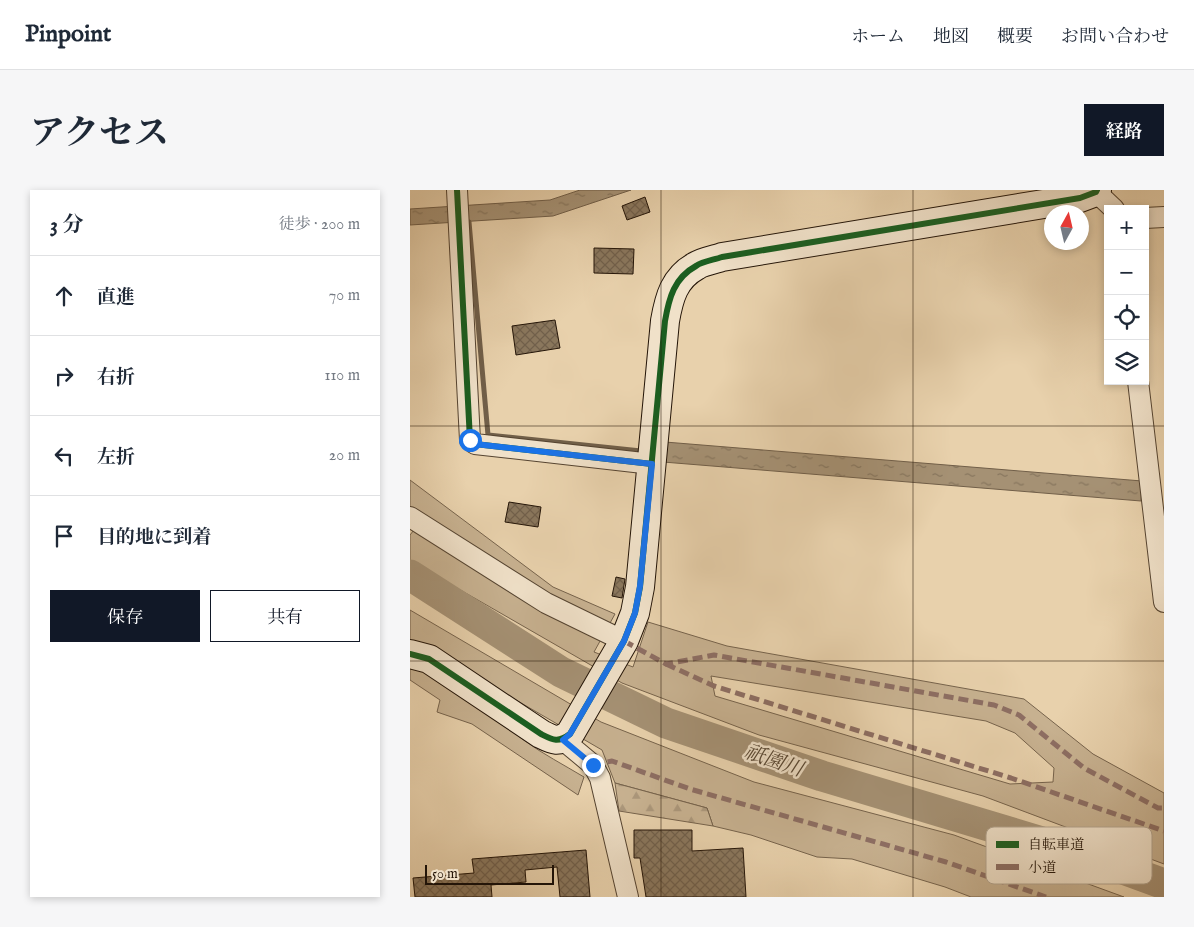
<!DOCTYPE html>
<html lang="ja">
<head>
<meta charset="utf-8">
<style>
	:root { --surface:#fff; --page:#f6f6f7; --text:#1f2937; --muted:#747a83; --line:#e0e1e3; --accent:#111827 }
	body { margin:0; font-family:"IM FELL English","Noto Serif JP",serif; background:var(--page); color:var(--text) }
	.controls { position:absolute; right:15px; top:15px; display:grid; overflow:hidden; border-radius:0px; box-shadow:0 2px 8px #0003 }
	.controls button { width:45px; height:45px; display:grid; place-items:center; padding:0; border:0; border-bottom:1px solid var(--line); background:var(--surface); color:var(--text); font:25px sans-serif }
	.compass { position:absolute; left:634px; top:15px; width:45px; height:45px; border-radius:50%; background:var(--surface); box-shadow:0 2px 8px #0003; rotate:8deg }
	.scale { position:absolute; left:15px; bottom:12px; width:129px; box-sizing:border-box; padding-left:5px; border:2px solid #241508; border-top:0; font-size:14px; line-height:18px; white-space:nowrap; color:#241508; -webkit-text-stroke:4px #f0e1c9; paint-order:stroke }
	.stop { position:absolute; width:15px; height:15px; margin:-11px; border:4px solid #1a73e8; border-radius:50%; background:#fff }
	.stop.end { background:#1a73e8; border-color:#fff; box-shadow:0 1px 5px #0008 }
	.list { margin:0; padding:0; list-style:none }
	h2 { display:flex; justify-content:space-between; align-items:center; height:65px; margin:0; padding:0 20px; font-size:21px }
	h2 small { font-size:16px; font-weight:400; color:var(--muted) }
	.list li { display:grid; grid-template-columns:32px 1fr auto; gap:15px; align-items:center; box-sizing:border-box; height:80px; padding:0 20px; border-top:1px solid var(--line) }
	.list b { display:block; font-size:19px; white-space:nowrap }
	.list em { font-size:16px; font-style:normal; color:var(--muted) }
	.actions { display:flex; gap:10px; padding:15px 20px }
	.actions a { flex:1; padding:11px 0; border:1px solid var(--accent); border-radius:0px; text-align:center; font-size:18px; color:var(--accent) }
	.actions .main { background:var(--accent); color:#fff }
	.icon { flex:none; width:28px; height:28px; fill:none; stroke:currentColor; stroke-width:2; stroke-linecap:round; stroke-linejoin:round }
	.map { position:relative; flex:none; width:754px; height:707px; overflow:hidden; border-radius:0px }
	header { display:flex; align-items:center; gap:30px; box-sizing:border-box; height:70px; padding:0 25px; background:var(--surface); border-bottom:1px solid var(--line) }
	header strong { font-size:24px }
	nav { display:flex; gap:28px; margin-inline-start:auto; font-size:18px }
	.intro { display:flex; align-items:center; justify-content:space-between; box-sizing:border-box; height:120px; padding:0 30px }
	h1 { margin:0; font-size:35px }
	.button { padding:12px 22px; border-radius:0px; background:var(--accent); color:#fff; font-size:18px; font-weight:700 }
	main { display:flex; gap:30px; padding:0 30px }
	aside { flex:1; background:var(--surface); border-radius:0px; box-shadow:0 2px 8px #0003 }
	.map>svg:first-child { display:block }
	.grass { fill:#c7b190; stroke:#76634c; fill-rule:evenodd }
	.forest { fill:url(#forest-firs); stroke:#76634c }
	.water { fill:url(#water-ripples); stroke:#715f49 }
	.lines { fill:none; stroke-linecap:round; stroke-linejoin:round }
	.stream { stroke:#715f49; stroke-width:5 }
	.river { stroke:#a59174; stroke-width:31 }
	.building { fill:url(#building-cross-hatch); stroke:#241508 }
	.street-casing { stroke:#554431; stroke-width:22 }
	.secondary-casing { stroke:#241508; stroke-width:30 }
	.street { stroke:#f0e1c9; stroke-width:20 }
	.secondary { stroke:#f0e1c9; stroke-width:28 }
	.quiet { stroke:#8d6e63; stroke-width:5; stroke-dasharray:10 5; stroke-linecap:butt }
	.cycleway-casing { stroke:#f0e1c9; stroke-width:9 }
	.cycleway { stroke:#1b5e20; stroke-width:6 }
	.route { stroke:#1a73e8; stroke-width:6 }
	.grid { fill:none; stroke:#241508; stroke-width:1; stroke-opacity:0.55 }
	.labels { text-anchor:middle; stroke-width:5; stroke-linejoin:round; paint-order:stroke }
	.water-label { font-size:20px; font-style:italic; fill:#584733; stroke:#f0e1c9 }
	.key { fill:#f0e1c9; stroke:#b3a48f; stroke-width:1 }
	.key-label { font-size:14px; fill:#241508 }
</style>
</head>
<body>
<header>
<strong>Pinpoint</strong>
<nav><a>ホーム</a><a>地図</a><a>概要</a><a>お問い合わせ</a></nav>
</header>
<div class="intro"><h1>アクセス</h1><a class="button">経路</a></div>
<main>
<aside>
<h2>3 分<small>徒歩 · 200 m</small></h2>
<ul class="list">
<li><svg class="icon" aria-label="ahead" viewBox="0 0 24 24"><path d="M12 20V5M6 11l6-6 6 6"/></svg><div><b>直進</b></div><em>70 m</em></li>
<li><svg class="icon" aria-label="right" viewBox="0 0 24 24"><path d="M7 20v-9h11M14 6l5 5-5 5"/></svg><div><b>右折</b></div><em>110 m</em></li>
<li><svg class="icon" aria-label="left" viewBox="0 0 24 24"><path d="M17 20v-9H6M10 6l-5 5 5 5"/></svg><div><b>左折</b></div><em>20 m</em></li>
<li><svg class="icon" aria-label="arrive" viewBox="0 0 24 24"><path d="M6 21V4h12l-3 4 3 4H6"/></svg><div><b>目的地に到着</b></div></li>
</ul>
<div class="actions"><a class="main">保存</a><a>共有</a></div>
</aside>
<div class="map">
<svg width="754" height="707" viewBox="0 0 754 707">
	<defs>
		<pattern id="forest-firs" width="22" height="20" patternUnits="userSpaceOnUse" patternTransform="scale(1.25)"><rect width="22" height="20" fill="#c7b190"/><path d="M5 1l3.5 6h-7zM16 11l3.5 6h-7z" fill="#ab977b"/></pattern>
		<pattern id="water-ripples" width="26" height="14" patternUnits="userSpaceOnUse" patternTransform="scale(1.25)"><rect width="26" height="14" fill="#a59174"/><path d="M2 4q2-2 4 0t4 0M15 11q2-2 4 0t4 0" fill="none" stroke="#86755d"/></pattern>
		<pattern id="building-cross-hatch" width="8" height="8" patternUnits="userSpaceOnUse" patternTransform="scale(1.25)"><rect width="8" height="8" fill="#8a775d"/><path d="M0 0l8 8M0 8l8-8" fill="none" stroke="#71604b"/></pattern>
	</defs>
	<rect width="100%" height="100%" fill="#e8d1ac"/>
	<filter id="stains"><feTurbulence type="fractalNoise" baseFrequency=".004" numOctaves="4"/><feColorMatrix values="0 0 0 0 .2 0 0 0 0 .09 0 0 0 0 .02 0 0 0 .5 -.17"/></filter>
	<radialGradient id="worn" r=".72"><stop offset=".6" stop-color="#630" stop-opacity="0"/><stop offset="1" stop-color="#630" stop-opacity=".3"/></radialGradient>
	<g class="grass">
		<path d="M 0,290 L 143,397 L 205,424 L 184,462 L 223,477 L 238,432 L 317,456 L 614,509 L 683,564 L 754,603 L 754,674 L 573,606 L 349,545 L 212,493 L 0,371 L 0,345 L 11,331 L 0,319 ZM 301,486 L 576,531 L 605,543 L 644,578 L 643,592 L 600,594 L 305,506 Z"/>
		<polygon points="0,420 191,532 344,592 544,645 714,707 561,707 535,697 442,669 407,667 341,645 303,636 297,618 205,593 192,560 13,456 0,452"/>
		<path d="M 0,477 C 39,481 83,528 115,551 C 133,564 154,575 174,587 L 168,605 L 62,534 L 27,522 L 30,510 L 0,490 Z"/>
	</g>
	<polygon class="forest" points="205,593 297,618 303,636 209,621"/>
	<g class="water">
		<polygon points="170,0 221,0 143,26 0,35 0,19 140,10"/>
		<polygon points="255,252 732,291 731,311 253,272"/>
	</g>
	<g class="lines">
		<polyline class="stream" points="59,32 78,245 231,261"/>
		<polyline class="river" points="0,385 151,482 256,533 412,586 672,664 754,694"/>
	</g>
	<g class="building">
		<polygon points="235,7 240,22 217,30 212,16"/>
		<polygon points="184,58 224,59 223,84 184,83"/>
		<polygon points="145,130 150,158 106,165 102,136"/>
		<polygon points="99,312 131,317 128,337 95,332"/>
		<polygon points="206,387 215,389 212,408 202,406"/>
		<polygon points="224,640 282,640 282,661 333,658 336,707 236,707 230,668 224,668"/>
		<polygon points="176,660 180,707 150,707 147,677 115,680 116,692 81,695 82,707 5,707 3,688 64,683 62,669"/>
	</g>
	<g class="lines">
		<g class="street-casing">
			<g id="street">
				<polyline points="47,0 60,250 65,254 242,274"/>
				<polyline points="686,2 704,19"/>
				<polyline points="735,28 754,27"/>
				<polyline points="728,191 754,412"/>
				<polyline points="0,327 136,413 214,451"/>
				<polyline points="153,550 183,575 190,588 218,707"/>
			</g>
		</g>
		<g class="secondary-casing">
			<path id="secondary" d="M 0,464 L 19,469 L 131,544 C 143,550 148,553 160,544 L 214,451 L 225,423 L 230,397 L 255,131 C 259,108 264,88 286,76 C 293,71 304,70 312,67 L 670,8 L 686,2 L 687,0"/>
		</g>
		<use href="#street" class="street"/>
		<use href="#secondary" class="secondary"/>
		<g class="quiet">
			<polyline points="214,451 256,474 304,465 584,515 609,525 674,578 748,618 754,618"/>
			<polyline points="256,474 304,496 601,588 754,641"/>
			<polyline points="183,575 202,571 280,599 536,672 636,707"/>
		</g>
		<g class="cycleway-casing">
			<g id="cycleway">
				<polyline points="47,0 60,250 65,254 242,274"/>
				<path d="M 0,464 L 19,469 L 131,544 C 143,550 148,553 160,544 L 214,451 L 225,423 L 230,397 L 255,131 C 259,108 264,88 286,76 C 293,71 304,70 312,67 L 670,8 L 686,2 L 687,0"/>
			</g>
		</g>
		<use href="#cycleway" class="cycleway"/>
	</g>
	<g class="lines">
		<polyline class="route" points="60,250 65,254 242,274 230,396 225,423 214,451 160,544 153,550 183,575"/>
	</g>
	<path class="grid" d="M 251,0 L 251,707M 503,0 L 503,707M 0,236 L 754,236M 0,471 L 754,471"/>
	<g class="labels">
		<g class="water-label">
			<text transform="translate(364 570) rotate(19)" y="7">祇園川</text>
		</g>
	</g>
	<rect x="576" y="637" width="166" height="57" rx="8" class="key"/>
	<rect x="586" y="651" width="23" height="7" fill="#1b5e20"/>
	<rect x="586" y="674" width="23" height="6" fill="#8d6e63"/>
	<g class="key-label">
		<text x="618" y="659">自転車道</text>
		<text x="618" y="682">小道</text>
	</g>
	<rect width="100%" height="100%" filter="url(#stains)"/>
	<rect width="100%" height="100%" fill="url(#worn)"/>
</svg>
<div class="controls">
<button>+</button>
<button>−</button>
<button><svg class="icon" aria-label="locate" viewBox="0 0 24 24"><circle cx="12" cy="12" r="6"/><path d="M12 2v4M12 18v4M2 12h4M18 12h4"/></svg></button>
<button><svg class="icon" aria-label="layers" viewBox="0 0 24 24"><path d="M12 4l9 5-9 5-9-5zM3 14l9 5 9-5"/></svg></button>
</div>
<svg class="compass" viewBox="-18 -18 36 36"><path d="M0-13l5 13h-10z" fill="#e53935"/><path d="M0 13l5-13h-10z" fill="#747a83"/></svg>
<div class="scale">50 m</div>
<div class="stop" style="left:60px;top:250px"></div>
<div class="stop end" style="left:183px;top:575px"></div>
</div>
</main>
</body>
</html>
